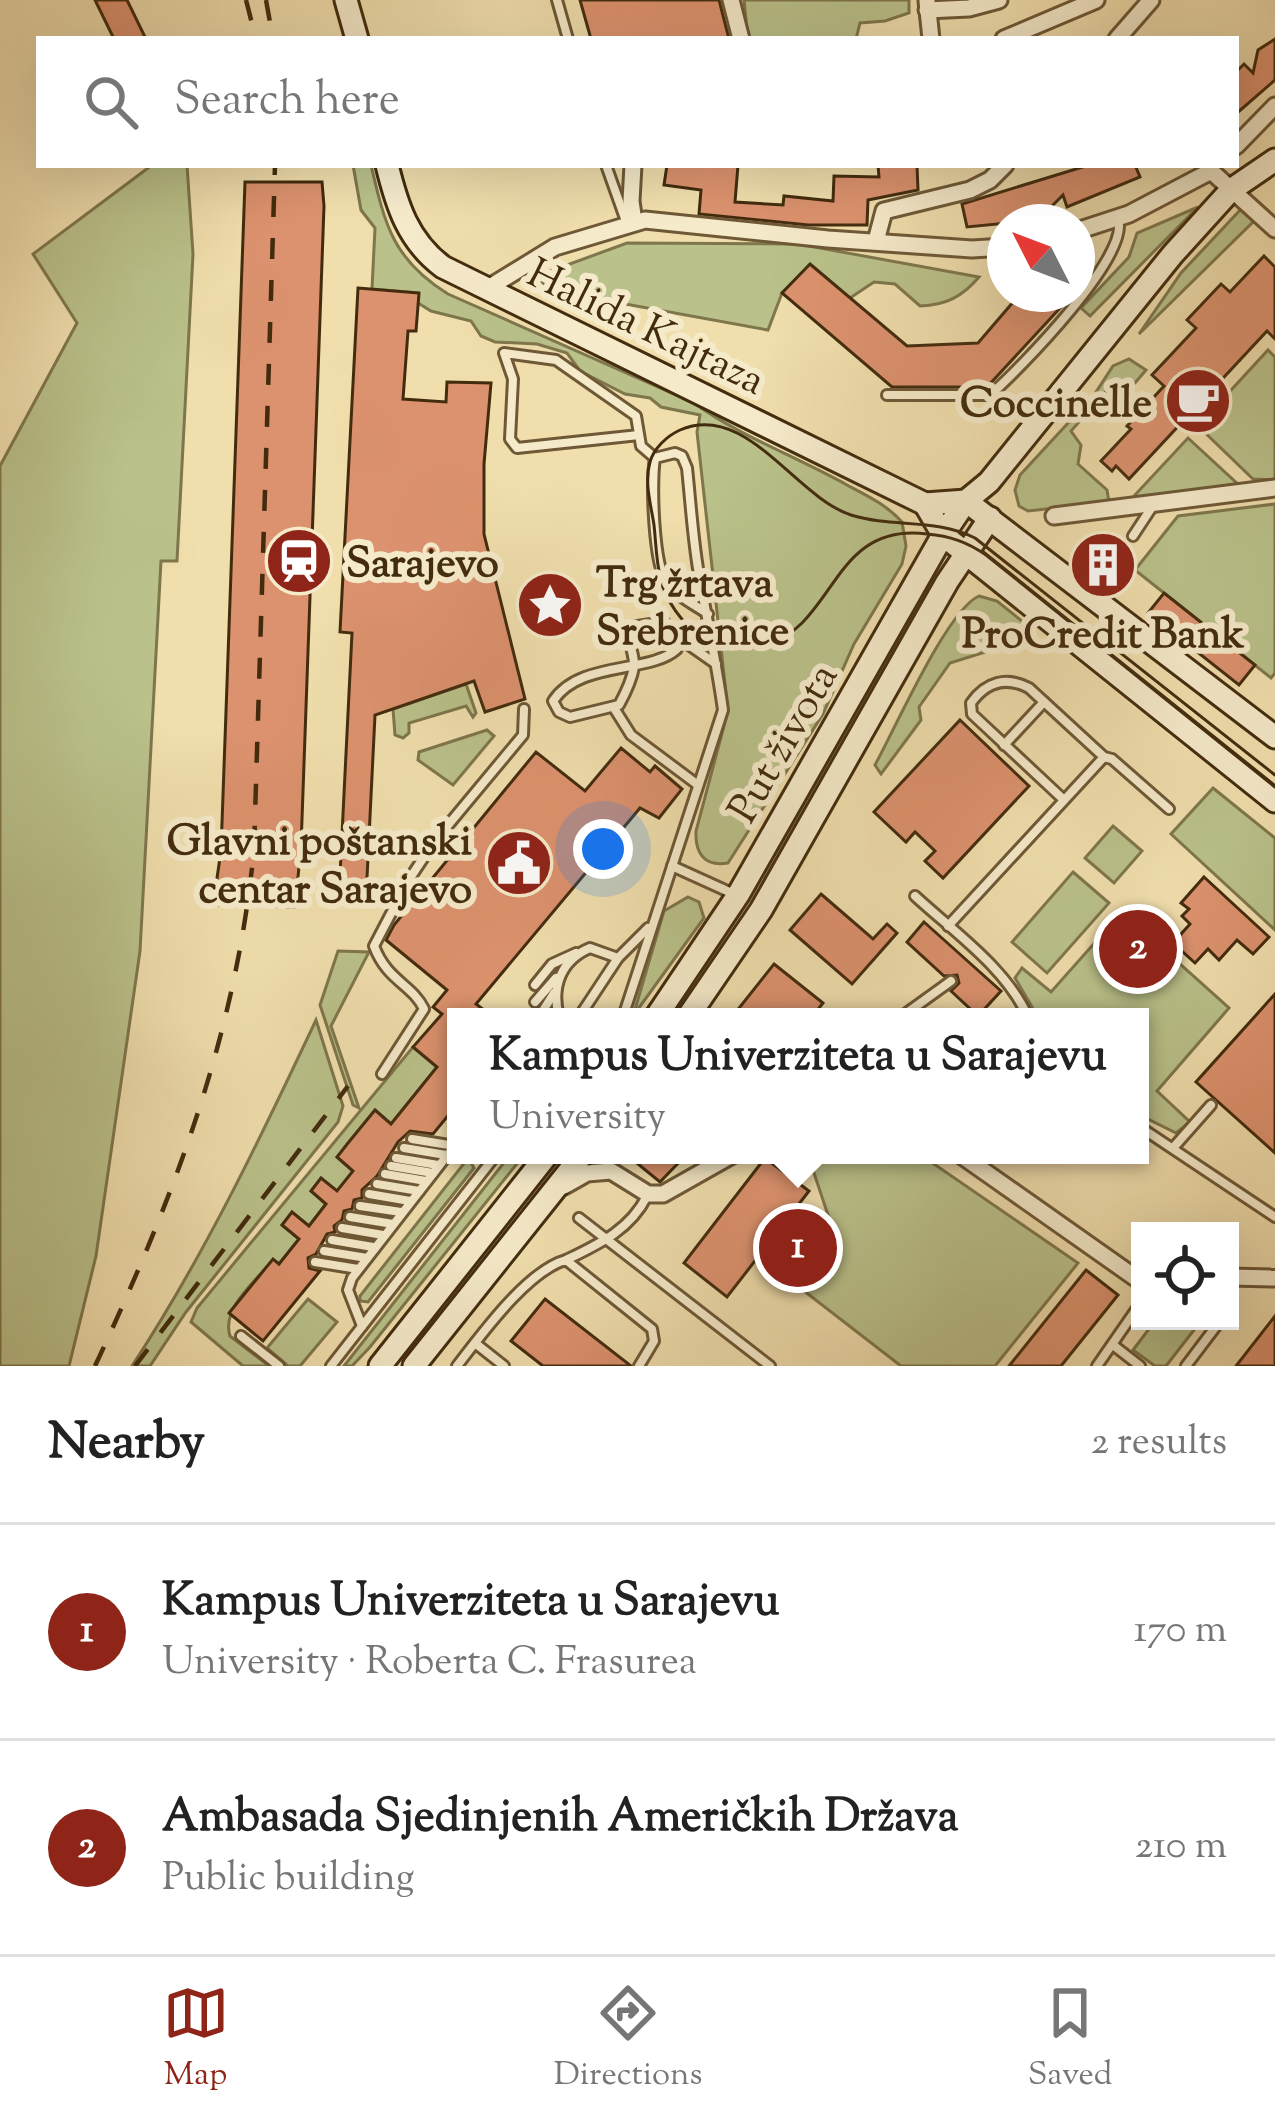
<!DOCTYPE html>
<html lang="en">
<head>
<meta charset="utf-8">
<style>
	:root { --surface:#fff; --page:#f2f2f2; --text:#222; --muted:#767676; --line:#e0e0e0; --accent:#8f2418 }
	body { margin:0; font-family:"Sorts Mill Goudy",serif; background:var(--page); color:var(--text) }
	.controls { position:absolute; right:36px; bottom:36px; display:grid; overflow:hidden; border-radius:0px; box-shadow:0 12px 48px #0002 }
	.controls button { width:108px; height:108px; display:grid; place-items:center; padding:0; border:0; border-bottom:3px solid var(--line); background:var(--surface); color:var(--text); font:60px sans-serif }
	.compass { position:absolute; left:987px; top:204px; width:108px; height:108px; border-radius:50%; background:var(--surface); box-shadow:0 12px 48px #0002; rotate:312deg }
	.you { position:absolute; left:603px; top:849px; width:42px; height:42px; margin:-30px; border:9px solid #fff; border-radius:50%; background:#1a73e8; box-shadow:0 0 0 18px #1a73e833 }
	.badge { display:grid; place-items:center; width:78px; height:78px; border-radius:50%; background:var(--accent); color:#fff; font-size:39px; font-weight:700 }
	.pin { position:absolute; translate:-50% -50%; border:6px solid #fff; box-shadow:0 3px 12px #0006 }
	.popup { position:absolute; left:447px; top:1008px; width:702px; height:156px; box-sizing:border-box; display:grid; place-content:center; border-radius:0px; background:var(--surface); filter:drop-shadow(0 3px 9px #0005); font-size:39px; white-space:nowrap; color:var(--muted) }
	.popup b { font-size:45px; color:var(--text) }
	.popup::after { content:''; position:absolute; left:50%; top:100%; margin-left:-24px; border:24px solid transparent; border-top-color:var(--surface) }
	.list { margin:0; padding:0; list-style:none }
	h2 { display:flex; justify-content:space-between; align-items:center; height:156px; margin:0; padding:0 48px; font-size:51px }
	h2 small { font-size:39px; font-weight:400; color:var(--muted) }
	.list li { display:grid; grid-template-columns:78px 1fr auto; gap:36px; align-items:center; box-sizing:border-box; height:216px; padding:0 48px; border-top:3px solid var(--line) }
	.list b { display:block; font-size:45px; white-space:nowrap }
	.list p { margin:0; font-size:39px; white-space:nowrap; color:var(--muted) }
	.list em { font-size:39px; font-style:normal; color:var(--muted) }
	.icon { flex:none; width:66px; height:66px; fill:none; stroke:currentColor; stroke-width:2; stroke-linecap:round; stroke-linejoin:round }
	.map { position:relative; flex:none; width:1275px; height:1366px; overflow:hidden }
	.search { position:absolute; background:var(--surface); box-shadow:0 12px 48px #0002; left:36px; right:36px; top:36px; height:132px; display:flex; align-items:center; gap:30px; box-sizing:border-box; padding:0 42px; border-radius:0px; color:var(--muted); font-size:45px }
	.sheet { height:588px; background:var(--surface) }
	nav { display:flex; justify-content:space-around; align-items:center; box-sizing:border-box; height:168px; border-top:3px solid var(--line); background:var(--surface); font-size:33px; color:var(--muted) }
	nav a { display:grid; justify-items:center; gap:6px }
	nav .on { color:var(--accent) }
	.map>svg:first-child { display:block }
	.green { fill:#bac18a; stroke:#7e764c; stroke-width:3 }
	.building { fill:#dc926e; stroke:#432c0e; stroke-width:3 }
	.lines { fill:none; stroke-linecap:round; stroke-linejoin:round }
	.lane-casing { stroke:#6e5836; stroke-width:14 }
	.street-casing { stroke:#6e5836; stroke-width:21 }
	.secondary-casing { stroke:#432c0e; stroke-width:27 }
	.lane { stroke:#f5eaca; stroke-width:8 }
	.street { stroke:#f5eaca; stroke-width:15 }
	.secondary { stroke:#f5eaca; stroke-width:21 }
	.tram { stroke:#432c0e; stroke-width:3 }
	.rail { stroke:#432c0e; stroke-width:4.5; stroke-dasharray:21 21; stroke-linecap:butt }
	.labels { text-anchor:middle; stroke-width:12; stroke-linejoin:round; paint-order:stroke }
	.street-label { font-size:42px; fill:#432c0e; stroke:#f5eaca }
	.poi-label { font-size:42px; font-weight:bold; fill:#432c0e; stroke:#f5eaca; text-anchor:end }
</style>
</head>
<body>
<div class="map">
<svg width="1275" height="1366" viewBox="0 0 1275 1366">
	<rect width="100%" height="100%" fill="#f0dead"/>
	<filter id="stains"><feTurbulence type="fractalNoise" baseFrequency=".00167" numOctaves="4"/><feColorMatrix values="0 0 0 0 .2 0 0 0 0 .09 0 0 0 0 .02 0 0 0 .5 -.17"/></filter>
	<radialGradient id="worn" r=".72"><stop offset=".6" stop-color="#630" stop-opacity="0"/><stop offset="1" stop-color="#630" stop-opacity=".3"/></radialGradient>
	<g class="green">
		<polygon points="744,0 909,0 909,13 885,21 860,23 856,39 748,39"/>
		<polygon points="152,165 187,165 193,254 177,561 161,561 140,951 96,1256 69,1366 0,1366 0,466 77,323 33,254"/>
		<path d="M 353,165 L 371,165 C 385,225 393,260 448,294 L 694,403 C 738,435 797,457 847,485 C 866,495 887,505 902,522 L 906,546 L 902,564 L 854,644 L 823,714 L 728,863 C 704,867 695,853 696,831 L 728,711 L 697,432 L 700,415 L 661,407 L 650,398 L 625,394 L 580,371 L 567,353 L 537,344 L 495,342 L 481,336 L 471,321 L 431,311 L 418,303 L 418,293 L 372,289 L 375,228 L 361,210 Z"/>
		<polygon points="1198,207 1090,316 1081,308 1129,257 1137,233"/>
		<polygon points="1241,209 1254,221 1139,334 1181,273"/>
		<path d="M 627,243 L 798,244 L 979,277 C 962,297 946,305 920,306 L 895,284 L 874,282 L 850,298 L 782,293 L 768,330 L 587,297 L 529,279 Z"/>
		<polygon points="1268,350 1275,357 1275,480 1253,479 1198,426"/>
		<polygon points="1129,359 1146,370 1135,383 1115,381 1071,431 1081,445 1078,464 1107,490 1109,502 1028,511 1019,506 1015,490 1020,475 1094,395 1113,366"/>
		<polygon points="1188,438 1241,487 1136,501 1134,496"/>
		<polygon points="1275,504 1275,673 1271,678 1135,570 1178,516"/>
		<path d="M 979,596 L 997,601 L 1028,626 L 1030,638 L 950,663 L 919,707 L 921,720 L 881,774 L 875,765 C 895,729 947,610 979,596 Z"/>
		<polygon points="466,684 476,713 473,717 466,706 409,723 409,733 403,738 395,735 393,709"/>
		<polygon points="487,730 494,736 453,785 418,760 419,752"/>
		<polygon points="1213,788 1275,838 1275,930 1171,834"/>
		<polygon points="1113,826 1142,851 1114,883 1085,858"/>
		<polygon points="1073,872 1109,903 1047,973 1012,942"/>
		<polygon points="688,897 699,902 704,918 633,1016 664,911"/>
		<polygon points="1122,912 1229,1008 1157,1091 1190,1122 1176,1133 1140,1115 1140,1017 1038,1017 1015,978 1022,968 1051,992"/>
		<polygon points="338,951 369,952 331,1026 359,1108 353,1105 320,1005"/>
		<path d="M 316,1020 L 343,1106 L 338,1122 L 186,1312 L 150,1366 L 132,1366 C 204,1256 260,1139 316,1020 Z"/>
		<path d="M 413,1047 L 437,1067 L 391,1124 L 376,1111 L 337,1157 L 353,1171 L 337,1191 L 321,1179 L 311,1191 L 326,1204 L 309,1226 L 292,1213 L 282,1225 L 299,1239 L 279,1264 L 273,1260 C 256,1281 221,1308 230,1336 L 269,1366 L 243,1366 L 191,1322 L 197,1308 Z"/>
		<polygon points="510,1155 524,1155 370,1347 352,1366 344,1366"/>
		<polygon points="808,1155 921,1155 1078,1263 995,1366 901,1366 795,1284 834,1233"/>
		<polygon points="470,1161 474,1168 368,1302 360,1301 360,1296 465,1162"/>
		<polygon points="308,1299 337,1322 300,1366 288,1366 267,1348"/>
		<polygon points="1155,1321 1201,1321 1166,1366 1155,1366 1133,1350"/>
	</g>
	<g class="building">
		<polygon points="95,0 127,0 146,39 114,39"/>
		<polygon points="580,0 719,0 729,39 591,39"/>
		<polygon points="1275,39 1275,80 1236,114 1236,72 1244,64 1253,73 1258,50"/>
		<polygon points="667,165 738,165 735,202 783,205 784,196 833,201 834,176 879,177 878,165 917,165 918,190 868,200 867,225 808,225 699,214 701,190 664,185"/>
		<polygon points="1089,165 1135,165 1140,177 1067,207 1063,195 1038,220 967,227 962,204"/>
		<polygon points="245,182 322,182 324,206 301,847 295,907 213,905 221,851"/>
		<polygon points="1264,256 1275,267 1275,339 1267,331 1129,479 1116,466 1112,471 1101,461 1131,429 1127,426 1164,386 1152,375 1196,328 1187,320 1221,284 1230,292"/>
		<polygon points="810,264 907,346 978,343 1020,294 1073,294 987,387 892,387 782,293"/>
		<polygon points="358,288 419,293 416,331 408,331 403,399 446,402 447,382 491,383 484,464 484,534 525,699 485,712 474,681 375,715 366,898 339,895 352,633 340,632"/>
		<polygon points="1092,540 1131,572 1115,592 1075,558"/>
		<polygon points="1164,593 1255,665 1239,685 1148,613"/>
		<polygon points="960,720 1029,786 943,878 925,861 935,851 915,832 906,842 874,812"/>
		<polygon points="621,748 650,772 655,766 682,789 659,818 640,808 476,1004 493,1017 456,1017 456,1106 433,1134 410,1131 398,1142 377,1176 362,1190 362,1198 354,1200 352,1209 344,1211 342,1220 334,1226 335,1232 327,1234 316,1254 308,1258 309,1268 320,1271 263,1341 229,1313 273,1259 279,1264 299,1239 282,1225 292,1212 309,1226 326,1204 311,1191 321,1178 337,1191 353,1171 337,1157 348,1143 375,1110 391,1124 437,1067 413,1047 442,1014 433,1007 447,990 386,940 394,925 536,752 585,791"/>
		<polygon points="1204,877 1269,937 1253,954 1237,940 1219,960 1208,949 1195,963 1173,943 1190,924 1182,916 1189,909 1181,903"/>
		<polygon points="821,894 873,939 887,924 897,933 852,984 790,930"/>
		<polygon points="924,922 1001,991 978,1016 951,991 959,983 957,975 944,976 907,942"/>
		<polygon points="774,964 823,1003 812,1017 732,1017"/>
		<polygon points="1275,994 1275,1153 1196,1082"/>
		<polygon points="627,1155 686,1155 660,1182"/>
		<polygon points="765,1158 809,1191 727,1297 684,1263"/>
		<polygon points="1086,1270 1118,1295 1061,1366 1009,1366"/>
		<polygon points="545,1299 631,1366 543,1366 511,1341"/>
		<polygon points="1275,1316 1275,1366 1236,1366"/>
	</g>
	<g class="lines">
		<g class="lane-casing">
			<g id="lane">
				<polyline points="557,0 568,39"/>
				<polyline points="606,165 627,224"/>
				<path d="M 887,395 L 990,395 C 1019,370 1131,255 1118,220"/>
				<polyline points="639,435 517,448 510,439 513,379 504,353 556,360 636,416 641,446 655,458"/>
				<polyline points="1133,536 1154,504"/>
				<path d="M 679,638 L 677,649 C 650,674 580,660 553,701 L 559,712 L 570,717 L 619,705 C 625,694 632,679 634,667 C 635,652 626,643 631,627 L 664,622 L 679,638 L 716,664"/>
				<polyline points="614,708 631,735 698,785"/>
				<polyline points="1004,745 1044,702"/>
				<polyline points="1104,757 1112,759 1169,809"/>
				<polyline points="672,866 736,895"/>
				<path d="M 915,896 C 954,932 1006,968 1028,1017"/>
				<path d="M 948,926 L 1104,757 L 1029,688 C 1006,676 986,682 971,703 L 972,714 L 1064,800"/>
				<polyline points="535,985 552,964 576,953"/>
				<polyline points="535,1002 556,978"/>
				<polyline points="539,1017 554,993"/>
				<path d="M 559,1017 C 551,987 561,960 590,948 L 618,958"/>
				<polyline points="579,1017 618,958 648,928"/>
				<path d="M 623,1017 L 723,710 C 717,666 708,624 700,580 C 693,544 691,505 687,468 L 682,456 L 675,453 L 655,458 C 651,481 653,567 668,585 C 678,597 695,605 708,614"/>
				<polyline points="901,1017 951,981"/>
				<path d="M 382,1074 L 424,1009 C 412,984 387,981 374,946 L 408,881 L 434,842 L 523,735 L 524,709"/>
				<polyline points="1140,1127 1275,1217"/>
				<polyline points="412,1139 455,1146"/>
				<polyline points="404,1148 446,1155"/>
				<polyline points="1173,1148 1211,1105"/>
				<polyline points="396,1158 438,1165"/>
				<polyline points="391,1166 433,1173"/>
				<polyline points="385,1174 426,1181"/>
				<polyline points="377,1184 419,1191"/>
				<polyline points="369,1194 410,1201"/>
				<polyline points="360,1206 401,1212"/>
				<polyline points="350,1217 393,1224"/>
				<polyline points="579,1218 770,1366"/>
				<polyline points="342,1228 383,1235"/>
				<polyline points="332,1240 373,1247"/>
				<polyline points="324,1251 367,1258"/>
				<path d="M 566,1260 C 599,1244 630,1230 647,1196"/>
				<polyline points="315,1262 358,1269"/>
				<polyline points="362,1326 348,1290 352,1278 456,1144"/>
				<polyline points="241,1336 279,1366"/>
				<polyline points="475,1343 504,1366"/>
				<polyline points="1113,1345 1140,1366"/>
				<polyline points="331,1366 496,1155"/>
				<path d="M 457,1366 C 481,1335 528,1270 566,1260 L 652,1329 L 654,1341 L 639,1366"/>
				<polyline points="1097,1366 1140,1304"/>
				<polyline points="1186,1366 1220,1321"/>
			</g>
		</g>
		<g class="street-casing">
			<g id="street">
				<polyline points="731,0 741,39"/>
				<polyline points="927,1 931,39"/>
				<polyline points="927,10 969,8 999,0"/>
				<polyline points="1004,39 1096,0"/>
				<polyline points="1117,39 1151,0"/>
				<polyline points="1236,146 1275,106"/>
				<polyline points="633,165 631,201 634,222"/>
				<polyline points="1077,231 1129,214 1211,171 1275,229"/>
				<polyline points="876,241 884,211 970,190 990,180 1005,165"/>
				<polyline points="485,290 555,247 645,220 828,239 972,249 1005,247"/>
				<polyline points="1054,516 1275,488"/>
				<polyline points="961,1155 1140,1281"/>
				<polyline points="564,1186 587,1173 611,1171 648,1194 663,1194 732,1155"/>
				<polyline points="1230,1277 1275,1278"/>
			</g>
		</g>
		<g class="secondary-casing">
			<g id="secondary">
				<polyline points="346,0 357,39"/>
				<path d="M 387,165 C 397,206 408,241 443,267 L 925,504 L 966,501 L 1275,737"/>
				<polyline points="925,504 943,535 1275,801"/>
				<polyline points="656,1017 738,895 943,535 966,501 989,482 1173,254 1231,190 1275,160"/>
				<polyline points="688,1017 761,910 947,582 990,518"/>
				<polyline points="380,1366 547,1155"/>
				<polyline points="414,1366 582,1155"/>
			</g>
		</g>
		<use href="#lane" class="lane"/>
		<use href="#street" class="street"/>
		<use href="#secondary" class="secondary"/>
		<path class="tram" d="M 1275,775 L 975,538 C 935,518 893,528 851,515 C 795,497 746,401 680,430 C 667,436 654,448 650,462 C 644,482 651,505 654,525 C 656,543 656,562 661,580 C 673,624 717,660 764,646 C 837,625 831,522 927,534 C 950,536 967,542 986,555 L 1275,787"/>
		<g class="rail">
			<polyline points="246,0 256,39"/>
			<polyline points="266,0 273,39"/>
			<path d="M 95,1366 C 174,1197 236,1036 254,849 L 275,165"/>
			<polyline points="135,1366 348,1086"/>
		</g>
	</g>
	<defs>
		<g id="cafe-disc" transform="scale(3.45)"><circle r="9.5" fill="#8f2418" stroke="#f5eaca"/><path d="M-5.5-4.5H6V0H3Q3 3.5 0 3.5H-2.5Q-5.5 3.5-5.5 0ZM3-3.2v2h1.7v-2ZM-6 4.5H4V6H-6Z" fill="#fff"/></g>
		<g id="station-disc" transform="scale(3.45)"><circle r="9.5" fill="#8f2418" stroke="#f5eaca"/><path d="M-3-6H3Q5-6 5-4V2Q5 4 3 4L4.5 6H3L1.5 4h-3L-3 6H-4.5L-3 4Q-5 4-5 2V-4Q-5-6-3-6ZM-3.5-4v3h7v-3ZM-3.5 1v1.5H-2V1ZM2 1v1.5H3.5V1Z" fill="#fff"/></g>
		<g id="building-disc" transform="scale(3.45)"><circle r="9.5" fill="#8f2418" stroke="#f5eaca"/><path d="M-4-6H4V6H1V3H-1V6H-4ZM-2.5-4.3h1.7v1.8h-1.7ZM.8-4.3h1.7v1.8H.8ZM-2.5-1h1.7V.8h-1.7ZM.8-1h1.7V.8H.8Z" fill="#fff"/></g>
		<g id="sight-disc" transform="scale(3.45)"><circle r="9.5" fill="#8f2418" stroke="#f5eaca"/><path d="M0-6L1.8-2.2L6-1.7L2.9 1.2L3.7 5.4L0 3.3L-3.7 5.4L-2.9 1.2L-6-1.7L-1.8-2.2Z" fill="#fff"/></g>
		<g id="civic-disc" transform="scale(3.45)"><circle r="9.5" fill="#8f2418" stroke="#f5eaca"/><path d="M-.6-6.5H3V-4.5H.6V-3L4-1V1h2V6H-6V1h2V-1L-.6-3ZM-1.2 2.5V6h2.4V2.5Z" fill="#fff"/></g>
	</defs>
	<g fill-rule="evenodd">
		<use href="#cafe-disc" x="1198" y="401"/>
		<use href="#station-disc" x="299" y="561"/>
		<use href="#building-disc" x="1103" y="565"/>
		<use href="#sight-disc" x="550" y="605"/>
		<use href="#civic-disc" x="519" y="863"/>
	</g>
	<g class="labels">
		<g class="street-label">
			<text transform="translate(647 325) rotate(26)" y="15">Halida Kajtaza</text>
			<text transform="translate(781 742) rotate(-60)" y="15">Put života</text>
		</g>
		<g class="poi-label">
			<text x="1152" y="416">Coccinelle</text>
			<text x="346" y="576" text-anchor="start">Sarajevo</text>
			<text x="596" y="596" text-anchor="start">Trg žrtava<tspan x="596" dy="48">Srebrenice</tspan></text>
			<text x="1103" y="647" text-anchor="middle">ProCredit Bank</text>
			<text x="472" y="854">Glavni poštanski<tspan x="472" dy="48">centar Sarajevo</tspan></text>
		</g>
	</g>
	<rect width="100%" height="100%" filter="url(#stains)"/>
	<rect width="100%" height="100%" fill="url(#worn)"/>
</svg>
<div class="controls">
<button><svg class="icon" aria-label="locate" viewBox="0 0 24 24"><circle cx="12" cy="12" r="6"/><path d="M12 2v4M12 18v4M2 12h4M18 12h4"/></svg></button>
</div>
<svg class="compass" viewBox="-18 -18 36 36"><path d="M0-13l5 13h-10z" fill="#e53935"/><path d="M0 13l5-13h-10z" fill="#767676"/></svg>
<div class="you"></div>
<div class="pin badge" style="left:798px;top:1248px">1</div>
<div class="popup"><b>Kampus Univerziteta u Sarajevu</b>University</div>
<div class="pin badge" style="left:1138px;top:949px">2</div>
<div class="search"><svg class="icon" aria-label="search" viewBox="0 0 24 24"><circle cx="10" cy="10" r="6"/><path d="M15 15l6 6"/></svg>Search here</div>
</div>
<section class="sheet">
<h2>Nearby<small>2 results</small></h2>
<ul class="list">
<li><span class="badge">1</span><div><b>Kampus Univerziteta u Sarajevu</b><p>University · Roberta C. Frasurea</p></div><em>170 m</em></li>
<li><span class="badge">2</span><div><b>Ambasada Sjedinjenih Američkih Država</b><p>Public building</p></div><em>210 m</em></li>
</ul>
</section>
<nav>
<a class="on"><svg class="icon" aria-label="map" viewBox="0 0 24 24"><path d="M3 6l6-2 6 2 6-2v14l-6 2-6-2-6 2zM9 4v14M15 6v14"/></svg>Map</a>
<a><svg class="icon" aria-label="directions" viewBox="0 0 24 24"><path d="M12 3l9 9-9 9-9-9zM9 14v-3h6M13 9l2 2-2 2"/></svg>Directions</a>
<a><svg class="icon" aria-label="saved" viewBox="0 0 24 24"><path d="M7 4h10v16l-5-4-5 4z"/></svg>Saved</a>
</nav>
</body>
</html>
